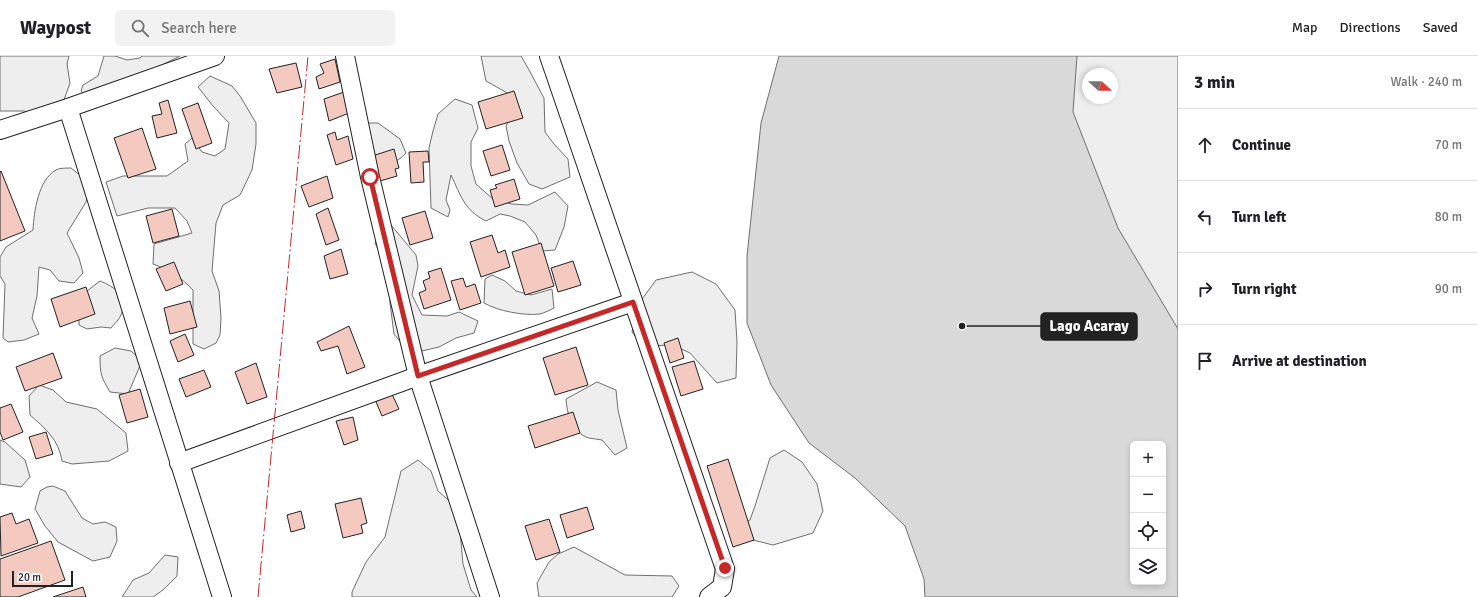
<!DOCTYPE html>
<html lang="en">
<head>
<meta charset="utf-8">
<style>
	:root { --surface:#fff; --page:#f2f2f2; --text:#202124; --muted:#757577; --line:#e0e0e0 }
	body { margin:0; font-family:Signika,sans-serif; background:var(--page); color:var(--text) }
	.controls { position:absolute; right:12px; bottom:12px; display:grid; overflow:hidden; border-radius:6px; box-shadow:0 2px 6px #0003 }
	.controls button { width:36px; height:36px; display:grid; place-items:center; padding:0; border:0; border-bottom:1px solid var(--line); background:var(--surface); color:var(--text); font:20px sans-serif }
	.compass { position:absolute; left:1082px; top:12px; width:36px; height:36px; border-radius:50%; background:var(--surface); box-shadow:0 2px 6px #0003; rotate:111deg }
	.scale { position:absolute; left:12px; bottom:10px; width:61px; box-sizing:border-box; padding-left:4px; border:2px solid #222; border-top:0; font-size:11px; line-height:14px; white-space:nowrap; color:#222; -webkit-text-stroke:3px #fff; paint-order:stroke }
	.stop { position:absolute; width:12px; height:12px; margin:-9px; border:3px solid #c62828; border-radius:50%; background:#fff }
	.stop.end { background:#c62828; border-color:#fff; box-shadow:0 1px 4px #0008 }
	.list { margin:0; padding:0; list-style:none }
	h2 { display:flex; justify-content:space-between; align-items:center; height:52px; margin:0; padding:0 16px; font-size:17px }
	h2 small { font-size:13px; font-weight:400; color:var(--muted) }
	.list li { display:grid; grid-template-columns:26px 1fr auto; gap:12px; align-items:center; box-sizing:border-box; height:72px; padding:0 16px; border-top:1px solid var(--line) }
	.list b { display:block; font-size:15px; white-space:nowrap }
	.list em { font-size:13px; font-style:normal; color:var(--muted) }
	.icon { flex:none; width:22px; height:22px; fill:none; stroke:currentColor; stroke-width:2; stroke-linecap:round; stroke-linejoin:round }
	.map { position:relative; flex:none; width:1178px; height:541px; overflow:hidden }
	header { display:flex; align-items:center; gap:24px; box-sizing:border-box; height:56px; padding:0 20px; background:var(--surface); border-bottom:1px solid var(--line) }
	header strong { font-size:19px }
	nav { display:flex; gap:22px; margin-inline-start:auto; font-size:14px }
	.search { width:280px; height:36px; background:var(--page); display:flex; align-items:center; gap:10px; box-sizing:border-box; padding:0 14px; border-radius:6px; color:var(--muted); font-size:15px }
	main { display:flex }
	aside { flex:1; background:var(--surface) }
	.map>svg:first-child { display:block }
	.green { fill:#eee; stroke:#6f6f6f; fill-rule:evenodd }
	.water { fill:#d9d9d9; stroke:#6f6f6f; fill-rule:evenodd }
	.building { fill:#f3c9c0; stroke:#222 }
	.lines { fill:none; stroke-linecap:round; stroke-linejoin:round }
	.street-casing { stroke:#222; stroke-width:20 }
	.street { stroke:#fff; stroke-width:18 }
	.power { stroke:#c62828; stroke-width:1; stroke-dasharray:14 3 2 3; stroke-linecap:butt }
	.route { stroke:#c62828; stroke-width:5 }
	.leader { fill:none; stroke:#222; stroke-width:1.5 }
	.callout-dot { fill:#222; stroke:#fff; stroke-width:1.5 }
	.callout { fill:#222; stroke:#222; stroke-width:1.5 }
	.callout-label { font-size:15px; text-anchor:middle; font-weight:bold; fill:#fff }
</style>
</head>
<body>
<header>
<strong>Waypost</strong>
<div class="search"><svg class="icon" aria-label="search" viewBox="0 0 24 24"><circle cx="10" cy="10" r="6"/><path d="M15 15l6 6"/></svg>Search here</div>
<nav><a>Map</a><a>Directions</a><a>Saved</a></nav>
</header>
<main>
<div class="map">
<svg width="1178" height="541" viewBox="0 0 1178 541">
	<rect width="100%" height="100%" fill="#fff"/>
	<g class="green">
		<polygon points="0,0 69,0 67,8 70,27 60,55 39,60 24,55 0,55"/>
		<polygon points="104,0 115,0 127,4 140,2 142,0 180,0 150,15 87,41 81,35 83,29 98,20"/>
		<polygon points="481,0 521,0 528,12 544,42 545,76 554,88 568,103 570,121 542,133 529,128 517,107 509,85 506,70 514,54 516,42 486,25"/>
		<path d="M 1063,0 L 1178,0 L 1178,317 L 1077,98 ZM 1088,18 L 1112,18 L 1112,42 L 1088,42 Z"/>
		<path d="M 210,20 L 232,30 L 240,40 L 256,67 L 256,88 L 252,114 L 240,139 L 223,149 L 216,167 L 212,215 L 219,235 L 221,262 L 220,279 L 216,287 L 204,293 L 193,288 L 193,234 C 179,220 172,215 153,208 L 154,188 L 192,177 L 187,165 L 175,152 L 148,152 L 117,160 L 106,126 L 123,120 L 167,120 L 188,105 L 185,88 L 192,82 L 202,96 L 215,100 L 225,93 L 229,67 L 213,50 L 198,31 Z"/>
		<path d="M 455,43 L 472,49 L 478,72 L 471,86 L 471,110 L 476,128 L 494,144 L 512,148 L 528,149 L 555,136 L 568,150 L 564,171 L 555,194 L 542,195 L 536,179 L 525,166 L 510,160 L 500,158 L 486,165 C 464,154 461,140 451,119 L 446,144 L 450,154 L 448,161 L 431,152 L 429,92 L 433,75 L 438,58 Z"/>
		<path d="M 363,67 L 378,67 L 400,83 L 406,97 C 396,108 388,108 374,111 Z"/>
		<path d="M 71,112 L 81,120 L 90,132 L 86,146 L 67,177 L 79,202 L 83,217 L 74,227 L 59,225 L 50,214 L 39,211 L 37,240 L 32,262 L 39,278 L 24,284 L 8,286 L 3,282 L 5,228 L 0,220 L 0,201 L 6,191 L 33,174 C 34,156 38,124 56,114 C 59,112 67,112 71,112 Z"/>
		<polygon points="381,168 391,169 416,199 418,210 412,239 422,259 447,260 459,256 478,265 474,277 456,282 439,291 422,295 406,293 394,278 390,247 388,214 375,187"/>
		<polygon points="692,216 716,228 735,254 737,286 736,322 717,327 690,297 673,289 643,290 632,276 637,250 656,224"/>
		<path d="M 492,219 L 505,225 L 516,235 L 531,239 L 552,233 L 554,252 C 550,254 544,257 540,258 C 524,260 498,255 484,247 L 485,223 Z"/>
		<path d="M 100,225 C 115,231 129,241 121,259 C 119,264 114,268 111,272 L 101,271 L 87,273 L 79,269 L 79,261 L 87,235 Z"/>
		<path d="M 115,292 L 131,295 L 142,305 L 128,338 L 110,336 C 101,321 100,318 100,300 Z"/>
		<path d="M 597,326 L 616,334 L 618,354 L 627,392 L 615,399 L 602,384 C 598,383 593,383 589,382 C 572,377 567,358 566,343 Z"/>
		<path d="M 39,329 L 53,334 L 66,346 L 97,353 L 126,377 L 128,395 L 109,405 L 72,408 L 62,405 C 59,384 45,372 30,359 L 29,340 Z"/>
		<polygon points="0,384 5,386 25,404 30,421 21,431 0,428"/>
		<polygon points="784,394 802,406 817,428 823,455 813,477 773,489 753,484 745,466 750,464 755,450 770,402"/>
		<polygon points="418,404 431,415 438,435 455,450 460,475 463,508 471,534 477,541 352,541 352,536 366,506 385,481 401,415"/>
		<polygon points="53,430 65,435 82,462 93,468 105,466 116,471 117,485 110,501 93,505 58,486 45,470 35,453 40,435 47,431"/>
		<polygon points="574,491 625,519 672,520 679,530 672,541 539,541 537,527 549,506 558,498"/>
		<polygon points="165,499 178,501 177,520 163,534 153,541 122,541 133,524 149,517"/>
	</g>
	<path class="water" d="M 779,0 L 1077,0 L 1073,56 L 1118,172 L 1178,273 L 1178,541 L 925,541 L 924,523 L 905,470 L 855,422 L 809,387 L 771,329 L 747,267 L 747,200 L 761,67 ZM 1133,388 L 1163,388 L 1163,526 L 1133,526 Z"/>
	<g class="building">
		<polygon points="335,3 340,26 319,33 316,21 324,17 320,8"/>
		<polygon points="296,7 302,31 277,37 269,13"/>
		<polygon points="514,35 523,62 486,73 478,46"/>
		<polygon points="344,36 349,57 329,65 324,43"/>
		<polygon points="168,44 177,77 157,82 152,60 162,58 159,47"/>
		<polygon points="198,47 212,87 196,93 182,53"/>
		<polygon points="142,72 156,113 128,122 114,82"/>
		<polygon points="335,76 337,84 348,80 353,103 336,109 327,79"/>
		<polygon points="502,89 510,114 491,120 483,95"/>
		<polygon points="394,93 399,112 395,113 397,120 380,125 372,100"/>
		<polygon points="428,95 429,106 423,106 424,126 411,127 409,96"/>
		<polygon points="1,115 25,175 0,185 0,116"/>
		<polygon points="327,120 333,142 309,151 301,130"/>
		<polygon points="514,123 520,143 495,151 490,134 497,132 495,129"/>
		<polygon points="328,152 339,184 326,189 316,158"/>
		<polygon points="172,153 179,180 153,187 146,160"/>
		<polygon points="425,155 433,182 410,189 402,162"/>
		<polygon points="492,179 498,197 505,194 510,211 481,221 470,186"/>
		<polygon points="541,187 554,230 525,239 512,196"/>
		<polygon points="341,193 348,218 330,223 324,200"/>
		<polygon points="573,205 581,229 558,236 551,212"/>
		<polygon points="174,206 183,228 166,235 156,213"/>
		<polygon points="441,212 451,244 424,253 419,237 426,234 423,225 430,222 428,216"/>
		<polygon points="463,222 466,231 475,228 481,247 460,254 451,225"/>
		<polygon points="86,231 95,258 60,271 51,243"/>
		<polygon points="190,245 197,271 170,278 164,252"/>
		<polygon points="349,270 365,311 347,318 338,290 321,295 317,286"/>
		<polygon points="185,278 194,299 178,306 170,285"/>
		<polygon points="678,282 684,302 670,307 664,287"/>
		<polygon points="576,291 588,329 555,339 543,302"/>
		<polygon points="53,297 62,322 25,335 16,311"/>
		<polygon points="694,305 703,333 681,340 672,311"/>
		<polygon points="256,307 267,341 247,348 235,316"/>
		<polygon points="204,314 211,331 186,341 179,323"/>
		<polygon points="140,333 148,361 127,367 119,339"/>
		<polygon points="390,334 399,353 382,360 374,341"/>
		<polygon points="11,348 23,376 3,384 0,376 0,352"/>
		<polygon points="573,356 580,377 535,392 528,370"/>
		<polygon points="353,361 358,384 344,389 336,365"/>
		<polygon points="46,376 53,398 36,403 29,381"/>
		<polygon points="728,403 754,484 733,491 707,410"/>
		<polygon points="361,442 367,467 361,469 363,477 343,482 335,448"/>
		<polygon points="587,451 594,473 567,482 560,459"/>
		<polygon points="301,455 305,472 291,476 287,459"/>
		<polygon points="12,457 16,468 29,463 38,487 1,500 0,461"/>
		<polygon points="549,463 560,496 536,504 525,470"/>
		<polygon points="51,485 65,524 18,541 0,541 0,503"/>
		<polygon points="83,531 86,541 53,541"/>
	</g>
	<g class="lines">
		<g class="street-casing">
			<g id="street">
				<polyline points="345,0 370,121 418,320 490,541"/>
				<polyline points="549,0 725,513 722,531 709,541"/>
				<polyline points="68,52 222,541"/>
				<polyline points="0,74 68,52 215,0"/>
				<polyline points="179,407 418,320 633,246"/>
			</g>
		</g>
		<use href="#street" class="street"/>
		<polyline class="power" points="258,541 308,0"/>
	</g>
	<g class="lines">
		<polyline class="route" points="370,121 418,320 633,246 725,512"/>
	</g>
	<path class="leader" d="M962 270L1041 270"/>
	<circle class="callout-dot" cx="962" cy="270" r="4"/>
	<rect class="callout" x="1041" y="257" width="96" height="27" rx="4"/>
	<g class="callout-label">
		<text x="1089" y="275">Lago Acaray</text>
	</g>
</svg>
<div class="controls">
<button>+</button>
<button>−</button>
<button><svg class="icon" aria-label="locate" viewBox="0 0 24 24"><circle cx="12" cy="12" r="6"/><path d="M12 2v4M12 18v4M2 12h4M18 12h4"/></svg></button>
<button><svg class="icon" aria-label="layers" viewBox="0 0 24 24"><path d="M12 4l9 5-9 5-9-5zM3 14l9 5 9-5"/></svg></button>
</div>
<svg class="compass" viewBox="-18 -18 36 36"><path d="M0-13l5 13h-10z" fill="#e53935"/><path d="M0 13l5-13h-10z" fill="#757577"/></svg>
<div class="scale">20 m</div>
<div class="stop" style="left:370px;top:121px"></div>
<div class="stop end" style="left:725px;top:512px"></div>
</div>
<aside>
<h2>3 min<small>Walk · 240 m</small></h2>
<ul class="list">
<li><svg class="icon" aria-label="ahead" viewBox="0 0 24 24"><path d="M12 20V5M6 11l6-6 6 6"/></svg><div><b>Continue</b></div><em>70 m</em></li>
<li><svg class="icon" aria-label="left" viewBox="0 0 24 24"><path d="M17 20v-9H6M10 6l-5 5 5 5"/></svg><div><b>Turn left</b></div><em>80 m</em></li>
<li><svg class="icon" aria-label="right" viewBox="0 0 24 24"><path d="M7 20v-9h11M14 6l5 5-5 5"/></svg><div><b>Turn right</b></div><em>90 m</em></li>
<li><svg class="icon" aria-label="arrive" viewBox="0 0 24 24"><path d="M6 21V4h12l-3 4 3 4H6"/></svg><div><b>Arrive at destination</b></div></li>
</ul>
</aside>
</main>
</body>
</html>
